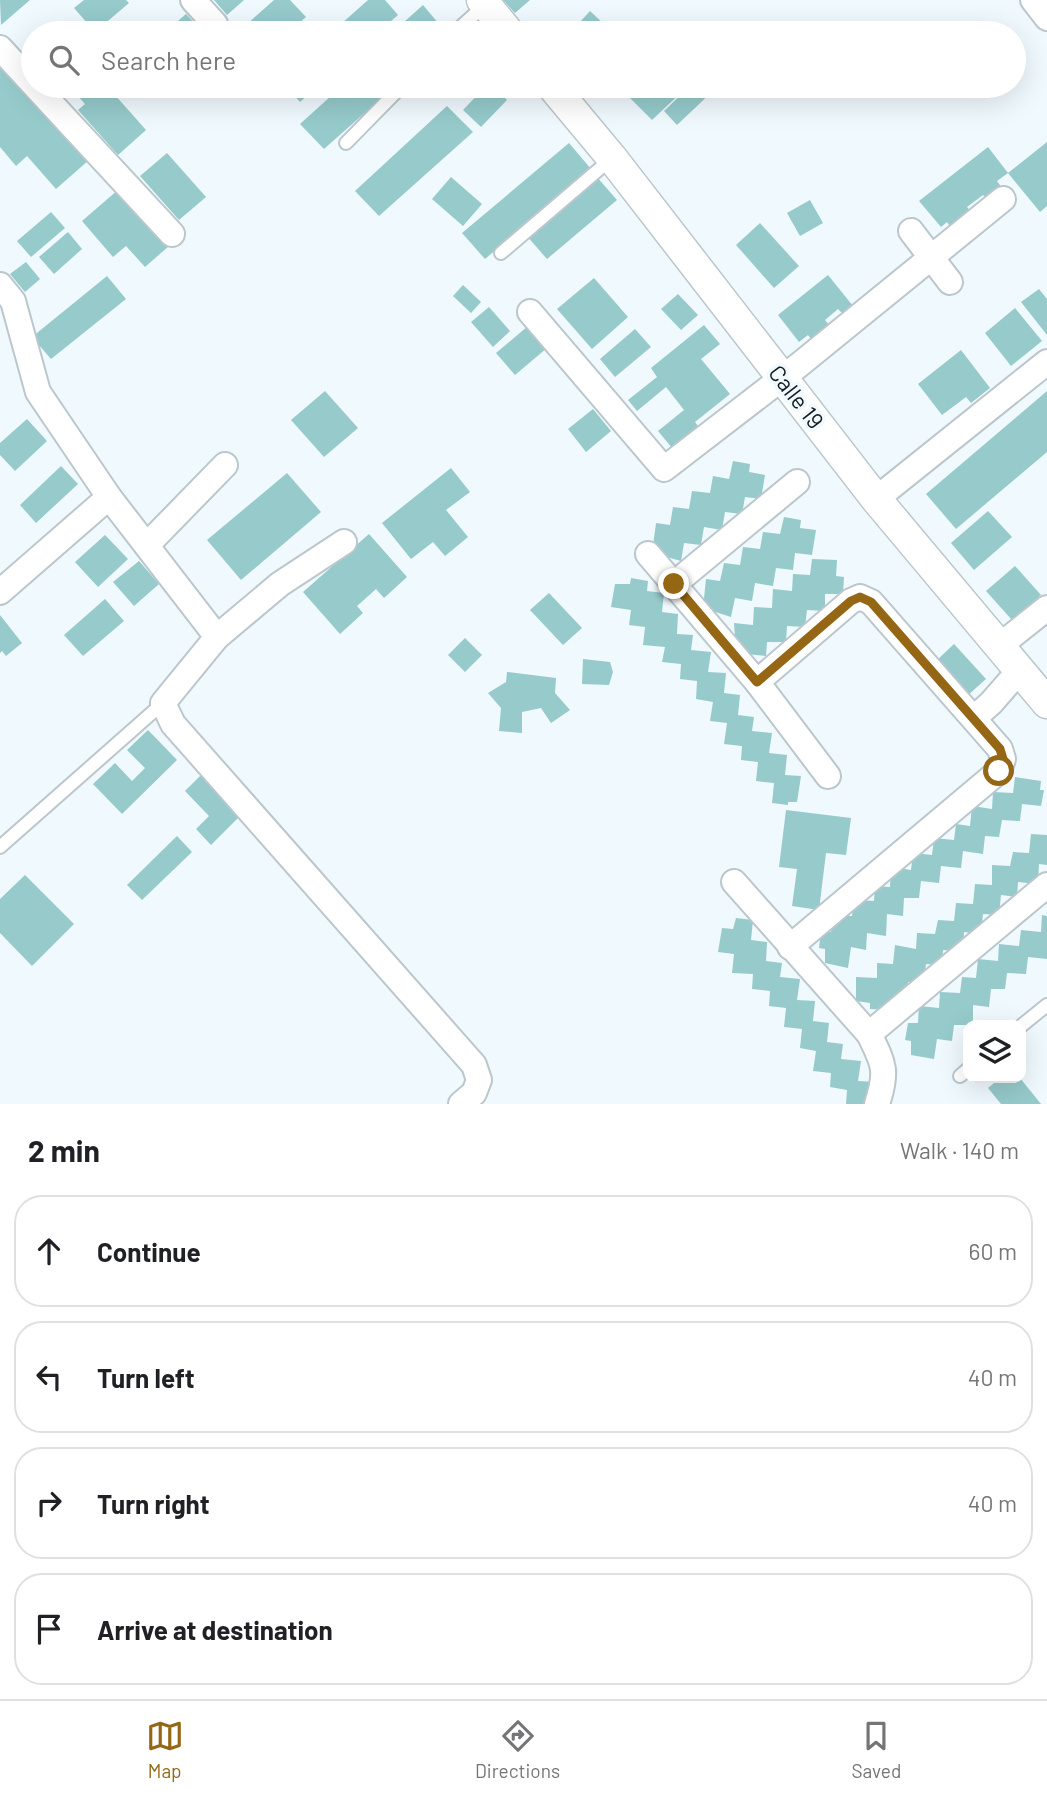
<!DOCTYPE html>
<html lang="en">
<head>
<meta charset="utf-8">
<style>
	:root { --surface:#fff; --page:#f6f6f6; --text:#202124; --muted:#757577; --line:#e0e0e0; --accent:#956715 }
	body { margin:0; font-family:Barlow,sans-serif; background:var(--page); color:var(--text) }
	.controls { position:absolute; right:21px; bottom:21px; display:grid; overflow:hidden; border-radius:14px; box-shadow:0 7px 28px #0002 }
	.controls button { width:63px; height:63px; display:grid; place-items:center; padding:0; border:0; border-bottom:2px solid var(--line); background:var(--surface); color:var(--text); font:35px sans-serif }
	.stop { position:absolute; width:21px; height:21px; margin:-16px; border:5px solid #956715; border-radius:50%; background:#fff }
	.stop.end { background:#956715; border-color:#fff; box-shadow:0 2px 7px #0008 }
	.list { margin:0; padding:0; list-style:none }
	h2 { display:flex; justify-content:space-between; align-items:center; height:91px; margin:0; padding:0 28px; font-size:30px }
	h2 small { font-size:23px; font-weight:400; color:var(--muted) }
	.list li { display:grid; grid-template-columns:46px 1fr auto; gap:21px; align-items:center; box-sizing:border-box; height:112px; margin:0 14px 14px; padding:0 14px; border:2px solid var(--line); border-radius:28px }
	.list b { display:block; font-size:26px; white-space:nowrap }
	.list em { font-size:23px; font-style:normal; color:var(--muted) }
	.icon { flex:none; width:38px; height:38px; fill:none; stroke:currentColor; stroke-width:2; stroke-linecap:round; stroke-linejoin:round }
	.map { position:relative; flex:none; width:1047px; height:1104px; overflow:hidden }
	.search { position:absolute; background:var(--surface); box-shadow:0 7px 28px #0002; left:21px; right:21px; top:21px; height:77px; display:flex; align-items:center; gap:18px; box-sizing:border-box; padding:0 24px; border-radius:38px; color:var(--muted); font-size:26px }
	.sheet { height:595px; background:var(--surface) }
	nav { display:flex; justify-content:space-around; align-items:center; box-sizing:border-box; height:98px; border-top:2px solid var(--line); background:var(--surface); font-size:19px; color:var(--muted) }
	nav a { display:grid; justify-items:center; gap:4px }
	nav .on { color:var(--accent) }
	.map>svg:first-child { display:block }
	.building { fill:#96cacb }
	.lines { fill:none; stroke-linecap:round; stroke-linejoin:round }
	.service-casing { stroke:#bbc7cc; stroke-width:16 }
	.minor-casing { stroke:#bbc7cc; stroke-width:28 }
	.tertiary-casing { stroke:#bbc7cc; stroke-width:33 }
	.service { stroke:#fff; stroke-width:12 }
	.minor { stroke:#fff; stroke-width:24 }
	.tertiary { stroke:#fff; stroke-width:30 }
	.route { stroke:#956715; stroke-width:9 }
	.labels { text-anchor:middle; stroke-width:7; stroke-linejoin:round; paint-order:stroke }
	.street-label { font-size:23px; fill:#15191b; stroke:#f0f9fe }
</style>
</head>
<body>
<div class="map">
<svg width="1047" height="1104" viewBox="0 0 1047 1104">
	<rect width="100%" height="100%" fill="#f0f9fe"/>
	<g class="building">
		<polygon points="0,0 30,0 1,25"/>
		<polygon points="84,0 126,0 129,3 95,32 74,8"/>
		<polygon points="214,0 244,0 227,15"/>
		<polygon points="274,0 290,0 306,17 288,33 240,33 238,32"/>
		<polygon points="368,0 385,0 398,15 377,33 331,33"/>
		<polygon points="503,0 530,0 515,13"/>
		<polygon points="423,5 439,24 428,33 396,33 394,31"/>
		<polygon points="590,11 608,28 603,33 570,33"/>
		<polygon points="186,14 204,33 164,33"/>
		<polygon points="0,60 89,160 56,189 27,156 16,166 0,147"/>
		<polygon points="69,86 107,86 146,130 118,155 78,110 85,104"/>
		<polygon points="286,86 318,86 300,102"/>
		<polygon points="342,86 395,86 324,149 300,124"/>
		<polygon points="486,86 493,86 507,100 481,127 463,110"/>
		<polygon points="638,86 688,86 652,120 628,96"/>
		<polygon points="690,86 714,86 716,88 677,125 664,111"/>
		<polygon points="447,106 473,132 379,216 355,191"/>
		<polygon points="1047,142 1047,206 1040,212 1008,173 997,181 1002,188 987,200 983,195 967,207 972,213 952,229 947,222 941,227 919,201 988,147 1008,173"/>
		<polygon points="569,143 591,169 485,259 462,233"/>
		<polygon points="167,153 206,197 179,220 140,176"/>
		<polygon points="596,176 617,200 547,259 526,235"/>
		<polygon points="451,177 482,204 463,226 432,199"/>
		<polygon points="119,189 169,246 145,267 126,246 113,257 82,221"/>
		<polygon points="810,200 823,223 800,236 787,213"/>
		<polygon points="51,212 65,228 31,257 17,241"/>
		<polygon points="760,223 799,266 774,288 736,245"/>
		<polygon points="68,232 82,249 54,274 39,257"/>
		<polygon points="26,262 40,279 25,292 10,274"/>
		<polygon points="828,275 853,306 843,314 838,309 825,320 829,325 811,339 808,335 799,342 778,315"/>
		<polygon points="107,276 126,299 51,359 32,337"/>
		<polygon points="594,278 628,317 592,349 557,309"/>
		<polygon points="463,285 481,302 471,313 453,296"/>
		<polygon points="1039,289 1047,299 1047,335 1021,302"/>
		<polygon points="678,294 698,315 681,330 661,309"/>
		<polygon points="489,307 510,331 493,347 471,322"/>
		<polygon points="1015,308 1042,341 1011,366 985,333"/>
		<polygon points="704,325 720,344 701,359 730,394 695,422 703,433 677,454 658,431 684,410 666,387 637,411 628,400 657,377 651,368"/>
		<polygon points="528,326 547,348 515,375 496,353"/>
		<polygon points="635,329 651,347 615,377 600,359"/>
		<polygon points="961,350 990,388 971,403 966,397 942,415 918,384"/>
		<polygon points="325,391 358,428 324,457 291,420"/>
		<polygon points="1047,391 1047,452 956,529 926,494"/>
		<polygon points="593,409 611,431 586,452 568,429"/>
		<polygon points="27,419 47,441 15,471 0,455 0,443"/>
		<polygon points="733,461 750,464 749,472 765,475 761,499 745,497 742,514 725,512 722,530 704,527 701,545 684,543 681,561 652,553 656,523 670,525 673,507 689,509 692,491 710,493 713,476 729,479"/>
		<polygon points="61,466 78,484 36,523 20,505"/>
		<polygon points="451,468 470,492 446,510 468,537 445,556 433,542 411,559 382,523"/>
		<polygon points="287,473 321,512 241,580 207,540"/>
		<polygon points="988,511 1012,537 974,570 951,543"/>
		<polygon points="784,517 801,520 800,528 816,530 812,555 795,553 793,570 776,568 773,586 755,583 752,601 735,598 731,617 703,608 706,579 720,581 724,563 740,565 743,547 760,549 763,532 780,534"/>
		<polygon points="369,534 407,577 384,598 376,589 357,606 363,613 340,634 303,592"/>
		<polygon points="105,535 128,559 98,587 75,562"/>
		<polygon points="812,559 837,560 836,576 844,577 843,594 825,594 825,611 807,610 805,627 787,626 786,642 767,642 766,656 736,653 734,623 753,625 754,607 772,608 773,589 792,591 793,574 810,575"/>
		<polygon points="139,561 159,584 134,606 113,582"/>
		<polygon points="1015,566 1041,595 1012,620 986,591"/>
		<polygon points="631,578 648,581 647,591 664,593 662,612 678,614 677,634 693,635 691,650 711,652 708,672 726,673 724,693 740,695 738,715 754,717 752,731 772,733 769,753 787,755 785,775 801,776 797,802 788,802 788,805 772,803 774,783 756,781 758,762 741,760 742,746 724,744 727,723 710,721 713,702 696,699 697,681 680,679 681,664 662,662 665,647 643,645 645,627 629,625 631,610 611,607 615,584 630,584"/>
		<polygon points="549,593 582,628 563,645 530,610"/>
		<polygon points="105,599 124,621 83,656 64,635"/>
		<polygon points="0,615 22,643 6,656 2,651 0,653"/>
		<polygon points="465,638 482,655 465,672 448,655"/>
		<polygon points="954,644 986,679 967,696 935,662"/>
		<polygon points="583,659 610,662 613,672 609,685 582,684"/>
		<polygon points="507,672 556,678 555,693 570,710 551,723 541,708 522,712 522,733 499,731 501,708 488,693 506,682"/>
		<polygon points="148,730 177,760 122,814 93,784 115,763 132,781 145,768 127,750"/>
		<polygon points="204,772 244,812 211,845 196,829 209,816 185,791"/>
		<polygon points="1015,777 1041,781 1040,790 1044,790 1041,806 1022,804 1020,821 1002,820 999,837 985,836 983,854 963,851 961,868 941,866 939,883 921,881 919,898 904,898 903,916 887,914 886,936 867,933 866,950 851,947 848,968 825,963 825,949 819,948 821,931 831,932 833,915 852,916 854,900 874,901 875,886 890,887 891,867 911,870 913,853 932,855 934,838 954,840 956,824 970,826 972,806 992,809 993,792 1013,793"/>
		<polygon points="786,810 851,818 846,855 826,853 819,910 792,906 797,869 779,867"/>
		<polygon points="1031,834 1047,835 1047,865 1039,864 1038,884 1018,882 1017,897 1001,895 999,915 983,914 981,934 964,932 963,952 943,950 942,965 926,964 924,983 908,982 906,1002 889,1000 888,1010 870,1009 870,1003 856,1001 856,977 877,978 877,963 893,964 895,945 916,949 917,933 935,934 938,920 954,921 956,903 973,904 975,884 992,885 992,865 1010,866 1013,852 1029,853"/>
		<polygon points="177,836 192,852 142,900 127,885"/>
		<polygon points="25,875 74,924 32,966 0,933 0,899"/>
		<polygon points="1042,915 1047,916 1047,959 1028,957 1026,974 1007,973 1005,989 991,989 989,1007 973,1005 973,1025 954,1025 952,1041 937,1039 934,1059 911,1055 911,1041 905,1040 908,1023 918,1023 919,1006 939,1008 940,992 960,993 962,977 976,978 978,959 998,961 999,944 1019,946 1021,930 1041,932"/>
		<polygon points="736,918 753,920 751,940 767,942 766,961 782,963 780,977 800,979 797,1000 815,1001 813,1021 829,1023 827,1042 843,1044 841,1059 861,1061 858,1081 876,1082 873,1104 846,1104 847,1090 830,1087 831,1073 813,1071 816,1051 800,1048 802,1029 784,1027 786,1008 769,1006 770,991 752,989 753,974 732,973 734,954 718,952 722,928 733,929"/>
		<polygon points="1000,1078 1020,1078 1041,1104 1001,1104 988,1088"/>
	</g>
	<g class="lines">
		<g class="service-casing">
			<g id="service">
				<polyline points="454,33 486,4"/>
				<polyline points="346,143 402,86"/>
				<polyline points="501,253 611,159"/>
				<polyline points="0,847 163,703"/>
				<polyline points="1021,1026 1047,1005"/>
				<polyline points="960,1076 968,1069"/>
			</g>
		</g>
		<g class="minor-casing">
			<g id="minor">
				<polyline points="193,0 215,24"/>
				<polyline points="1033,0 1047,18"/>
				<polyline points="0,48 33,84"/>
				<polyline points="35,86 172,234"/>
				<polyline points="911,231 950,282"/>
				<polyline points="0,285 13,301 38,392 109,497 217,637"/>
				<polyline points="530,312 664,469 799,365 1003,199"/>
				<polyline points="876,499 1047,362"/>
				<polyline points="344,542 280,584 217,637 163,703 173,724 474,1065 479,1080 474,1093 461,1104"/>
				<polyline points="147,545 225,465"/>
				<polyline points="648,554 757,682 828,776"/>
				<polyline points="674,584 797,482"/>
				<polyline points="0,592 109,497"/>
				<polyline points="998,647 1047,608"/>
				<polyline points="757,682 851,601 860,597 871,602 1000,749 1003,759 999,771 790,947"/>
				<polyline points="974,718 991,703 1019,671"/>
				<path d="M 734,882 L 869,1034 C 884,1064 888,1071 877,1104"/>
				<polyline points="869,1034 1047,885"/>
			</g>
		</g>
		<g class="tertiary-casing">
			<g id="tertiary">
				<polyline points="482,0 509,33"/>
				<polyline points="552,86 612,158 876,499 1047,703"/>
			</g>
		</g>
		<use href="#service" class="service"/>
		<use href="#minor" class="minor"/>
		<use href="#tertiary" class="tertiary"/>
	</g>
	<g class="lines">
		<polyline class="route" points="674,584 757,682 851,601 860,597 871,602 1000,749 1003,759 999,771"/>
	</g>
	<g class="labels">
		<g class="street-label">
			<text transform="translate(796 397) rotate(52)" y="8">Calle 19</text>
		</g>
	</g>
</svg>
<div class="controls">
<button><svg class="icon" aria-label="layers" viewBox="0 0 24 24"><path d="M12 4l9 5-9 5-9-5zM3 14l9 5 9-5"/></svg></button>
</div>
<div class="stop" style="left:999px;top:771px"></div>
<div class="stop end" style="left:674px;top:584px"></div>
<div class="search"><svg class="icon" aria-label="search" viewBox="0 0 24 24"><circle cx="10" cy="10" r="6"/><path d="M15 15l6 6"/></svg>Search here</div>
</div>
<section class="sheet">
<h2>2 min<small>Walk · 140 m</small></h2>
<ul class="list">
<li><svg class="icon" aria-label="ahead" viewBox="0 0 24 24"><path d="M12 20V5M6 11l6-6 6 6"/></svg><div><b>Continue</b></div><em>60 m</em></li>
<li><svg class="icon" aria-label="left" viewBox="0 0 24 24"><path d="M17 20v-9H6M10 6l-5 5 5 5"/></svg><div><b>Turn left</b></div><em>40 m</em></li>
<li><svg class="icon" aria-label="right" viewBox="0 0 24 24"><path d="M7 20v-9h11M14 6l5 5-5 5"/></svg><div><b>Turn right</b></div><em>40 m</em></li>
<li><svg class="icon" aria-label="arrive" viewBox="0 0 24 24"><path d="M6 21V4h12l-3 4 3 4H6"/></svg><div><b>Arrive at destination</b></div></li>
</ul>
</section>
<nav>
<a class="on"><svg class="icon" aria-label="map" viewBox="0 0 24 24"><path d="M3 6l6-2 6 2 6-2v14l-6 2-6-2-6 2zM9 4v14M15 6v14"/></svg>Map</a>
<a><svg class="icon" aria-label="directions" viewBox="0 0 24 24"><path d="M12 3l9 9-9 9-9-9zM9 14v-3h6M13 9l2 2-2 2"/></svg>Directions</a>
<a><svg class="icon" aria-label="saved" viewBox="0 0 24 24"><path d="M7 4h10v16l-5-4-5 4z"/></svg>Saved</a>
</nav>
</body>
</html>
